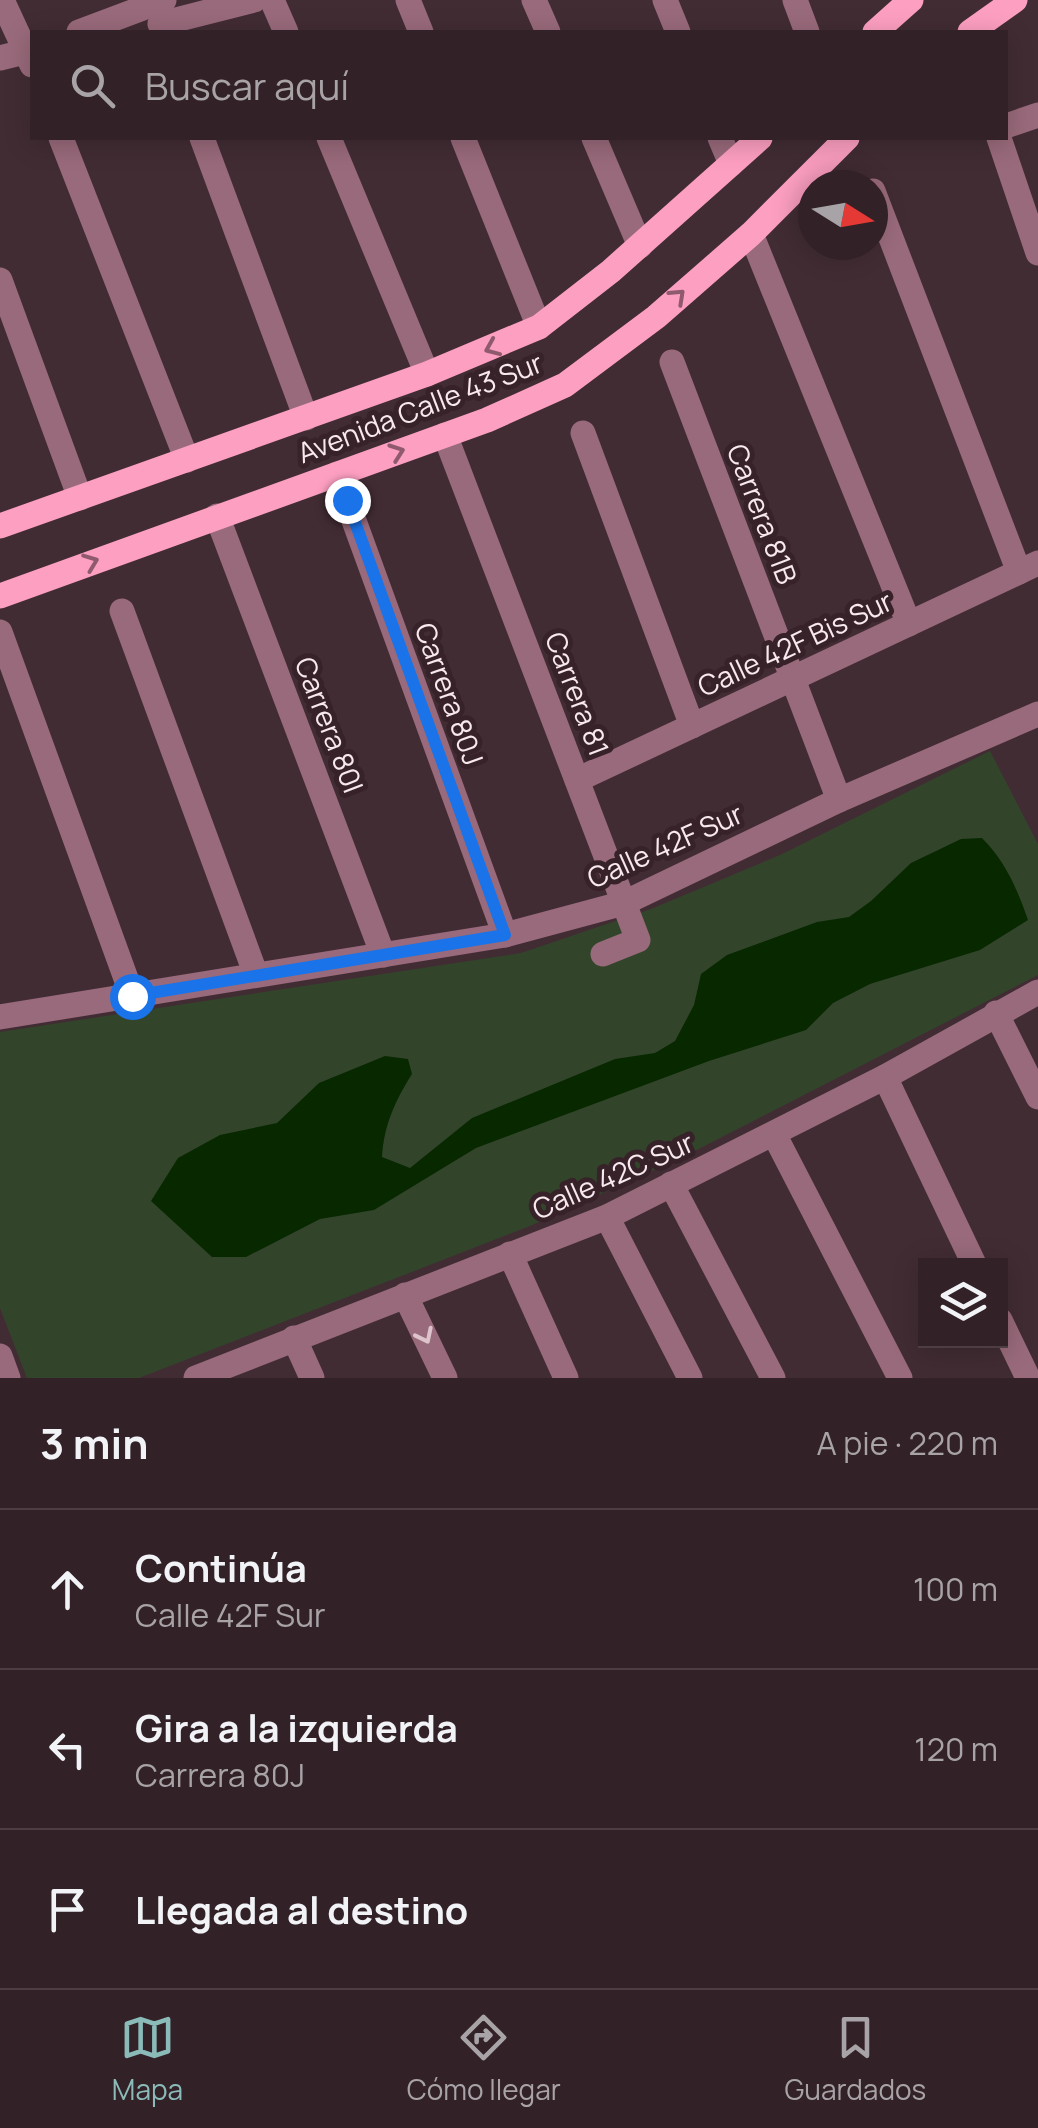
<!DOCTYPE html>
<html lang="es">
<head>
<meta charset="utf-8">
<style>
	:root { --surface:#322127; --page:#3a292f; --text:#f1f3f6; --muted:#a8a3a7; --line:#4d3e44; --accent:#8bbbb9 }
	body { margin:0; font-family:Manrope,sans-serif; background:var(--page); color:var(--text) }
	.controls { position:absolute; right:30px; bottom:30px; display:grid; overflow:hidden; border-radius:0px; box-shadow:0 5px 25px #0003 }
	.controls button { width:90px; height:90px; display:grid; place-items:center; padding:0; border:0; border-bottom:2px solid var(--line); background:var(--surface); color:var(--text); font:50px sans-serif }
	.compass { position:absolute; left:798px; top:170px; width:90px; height:90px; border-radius:50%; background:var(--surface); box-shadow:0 5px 25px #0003; rotate:101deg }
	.stop { position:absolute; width:30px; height:30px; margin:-22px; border:8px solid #1a73e8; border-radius:50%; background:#fff }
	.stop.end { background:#1a73e8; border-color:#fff; box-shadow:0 2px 10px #0008 }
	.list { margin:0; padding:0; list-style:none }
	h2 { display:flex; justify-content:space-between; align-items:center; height:130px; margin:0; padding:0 40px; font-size:42px }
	h2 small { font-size:32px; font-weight:400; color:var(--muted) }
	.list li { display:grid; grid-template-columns:65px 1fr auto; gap:30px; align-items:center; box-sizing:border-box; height:160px; padding:0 40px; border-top:2px solid var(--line) }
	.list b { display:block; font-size:38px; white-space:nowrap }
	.list p { margin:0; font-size:32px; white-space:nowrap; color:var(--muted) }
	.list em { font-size:32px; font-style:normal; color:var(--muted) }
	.icon { flex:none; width:55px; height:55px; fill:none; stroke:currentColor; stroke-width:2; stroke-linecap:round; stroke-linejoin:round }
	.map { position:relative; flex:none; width:1038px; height:1378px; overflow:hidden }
	.search { position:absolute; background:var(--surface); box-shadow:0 5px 25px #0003; left:30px; right:30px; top:30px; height:110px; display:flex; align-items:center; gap:25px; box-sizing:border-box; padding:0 35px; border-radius:0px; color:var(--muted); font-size:38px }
	.sheet { height:610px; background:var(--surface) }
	nav { display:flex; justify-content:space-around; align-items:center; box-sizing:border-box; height:140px; border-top:2px solid var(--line); background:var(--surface); font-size:28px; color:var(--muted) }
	nav a { display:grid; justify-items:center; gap:5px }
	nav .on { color:var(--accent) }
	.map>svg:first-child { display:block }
	.green { fill:#32452b }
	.water { fill:#082800 }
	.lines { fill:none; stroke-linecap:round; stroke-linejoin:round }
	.minor { stroke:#996a7b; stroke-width:25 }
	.major { stroke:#fd9fc1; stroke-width:25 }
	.oneway { stroke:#905a6e }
	.oneway2 { stroke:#dcc3cc }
	.route { stroke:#1a73e8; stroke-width:12 }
	.labels { text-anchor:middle; stroke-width:10; stroke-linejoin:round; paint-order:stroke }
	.street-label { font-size:28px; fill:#f8e9ee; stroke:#37222a }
</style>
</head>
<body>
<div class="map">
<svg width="1038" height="1378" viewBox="0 0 1038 1378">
	<rect width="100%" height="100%" fill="#422c34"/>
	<polygon class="green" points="990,751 1038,844 1038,975 683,1157 530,1226 139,1378 27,1378 0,1308 0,1032 521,953 651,909 780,855"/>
	<path class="water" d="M 982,838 C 1006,862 1017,889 1028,920 L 980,950 L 870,984 L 833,1003 L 806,1030 L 709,1061 L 476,1148 L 374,1210 L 320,1219 L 246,1257 L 212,1257 L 151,1201 L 178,1158 L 220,1135 L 277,1123 L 319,1083 L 385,1056 L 408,1059 L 412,1074 C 395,1101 384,1125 382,1157 L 410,1168 L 472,1118 L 615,1059 L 655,1053 L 675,1041 L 694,1005 L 701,974 L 727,955 L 817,922 L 849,917 L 871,901 L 911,863 L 961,839 Z"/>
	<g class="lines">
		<g class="minor">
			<polyline points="2,0 32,65"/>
			<polyline points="272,0 286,32"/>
			<polyline points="408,0 421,32"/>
			<polyline points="534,0 548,32"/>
			<polyline points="665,0 678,32"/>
			<polyline points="795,0 807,32"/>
			<polyline points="160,24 254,0"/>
			<polyline points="79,32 164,0"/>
			<polyline points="0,58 32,50"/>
			<polyline points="1006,126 1038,115"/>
			<polyline points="61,138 187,460"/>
			<polyline points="202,138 306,418"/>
			<polyline points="329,138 427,374"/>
			<polyline points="463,138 539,327"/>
			<polyline points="594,138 640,246"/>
			<polyline points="720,138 731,164"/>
			<polyline points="999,138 1038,253"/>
			<polyline points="873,191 1019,572"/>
			<polyline points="751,234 909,624"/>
			<polyline points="0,280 80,498"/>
			<polyline points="672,362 839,800"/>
			<polyline points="583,433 692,726"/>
			<polyline points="445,435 638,940 603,954"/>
			<polyline points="337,474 505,935"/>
			<polyline points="217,516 383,955"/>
			<polyline points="122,611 256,975"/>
			<polyline points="0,632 132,995"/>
			<polyline points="577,780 1038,563"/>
			<polyline points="996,1013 1038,1097"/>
			<polyline points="0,1017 505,935 624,903 839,800 1038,714"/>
			<polyline points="885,1077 975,1266"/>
			<polyline points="774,1134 900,1378"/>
			<polyline points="671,1184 773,1378"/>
			<polyline points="607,1217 690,1378"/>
			<polyline points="510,1254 566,1378"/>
			<polyline points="405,1295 445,1378"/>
			<polyline points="1000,1320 1028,1378"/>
			<polyline points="294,1338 312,1378"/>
			<polyline points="0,1356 8,1378"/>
			<polyline points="196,1378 607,1217 885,1077 1038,992"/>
		</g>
		<g class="major">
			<polyline points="875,32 911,0"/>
			<polyline points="970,32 1015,0"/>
			<polyline points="0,526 427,374 539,327 611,271 760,138"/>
			<polyline points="0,596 487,420 565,385 656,317 751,234 847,138"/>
		</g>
	</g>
	<defs><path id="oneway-chevron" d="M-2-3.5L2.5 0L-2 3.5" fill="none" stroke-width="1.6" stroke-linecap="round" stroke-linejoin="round" transform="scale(2.5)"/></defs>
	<g class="oneway">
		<use href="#oneway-chevron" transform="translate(678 296) rotate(-43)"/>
		<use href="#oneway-chevron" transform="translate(492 348) rotate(157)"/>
		<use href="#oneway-chevron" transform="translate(397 452) rotate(-20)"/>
		<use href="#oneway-chevron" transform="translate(91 562) rotate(-21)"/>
	</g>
	<use class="oneway2" href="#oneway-chevron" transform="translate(425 1336) rotate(64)"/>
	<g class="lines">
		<polyline class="route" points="132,996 505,935 347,500"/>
	</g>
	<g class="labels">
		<g class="street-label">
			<text transform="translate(420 408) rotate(-21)" y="10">Avenida Calle 43 Sur</text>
			<text transform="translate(762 514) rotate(69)" y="10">Carrera 81B</text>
			<text transform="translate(795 644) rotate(-25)" y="10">Calle 42F Bis Sur</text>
			<text transform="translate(449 694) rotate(70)" y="10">Carrera 80J</text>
			<text transform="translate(577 694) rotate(69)" y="10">Carrera 81</text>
			<text transform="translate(329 725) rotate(69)" y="10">Carrera 80I</text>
			<text transform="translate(665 846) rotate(-24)" y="10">Calle 42F Sur</text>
			<text transform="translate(613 1176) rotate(-24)" y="10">Calle 42C Sur</text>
		</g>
	</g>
</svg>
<div class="controls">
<button><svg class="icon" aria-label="layers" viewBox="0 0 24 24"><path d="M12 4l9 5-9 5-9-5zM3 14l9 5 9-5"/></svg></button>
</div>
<svg class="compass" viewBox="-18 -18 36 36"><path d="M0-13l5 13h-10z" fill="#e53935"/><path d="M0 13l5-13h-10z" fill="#a8a3a7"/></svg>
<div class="stop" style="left:132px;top:996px"></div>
<div class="stop end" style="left:347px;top:500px"></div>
<div class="search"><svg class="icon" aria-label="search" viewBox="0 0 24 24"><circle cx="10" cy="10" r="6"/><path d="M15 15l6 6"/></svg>Buscar aquí</div>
</div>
<section class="sheet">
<h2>3 min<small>A pie · 220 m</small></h2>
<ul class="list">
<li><svg class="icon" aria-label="ahead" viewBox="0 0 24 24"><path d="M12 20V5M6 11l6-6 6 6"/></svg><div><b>Continúa</b><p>Calle 42F Sur</p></div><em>100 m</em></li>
<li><svg class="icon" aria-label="left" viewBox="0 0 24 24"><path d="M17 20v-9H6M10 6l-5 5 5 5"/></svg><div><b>Gira a la izquierda</b><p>Carrera 80J</p></div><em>120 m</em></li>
<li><svg class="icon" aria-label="arrive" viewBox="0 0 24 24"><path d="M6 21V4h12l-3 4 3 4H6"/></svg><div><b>Llegada al destino</b></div></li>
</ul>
</section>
<nav>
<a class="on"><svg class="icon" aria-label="map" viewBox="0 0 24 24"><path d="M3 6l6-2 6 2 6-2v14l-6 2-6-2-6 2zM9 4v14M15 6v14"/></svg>Mapa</a>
<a><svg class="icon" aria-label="directions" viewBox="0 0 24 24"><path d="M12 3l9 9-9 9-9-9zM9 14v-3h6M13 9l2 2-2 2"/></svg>Cómo llegar</a>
<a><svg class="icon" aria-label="saved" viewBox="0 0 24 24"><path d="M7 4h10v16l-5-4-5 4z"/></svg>Guardados</a>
</nav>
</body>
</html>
